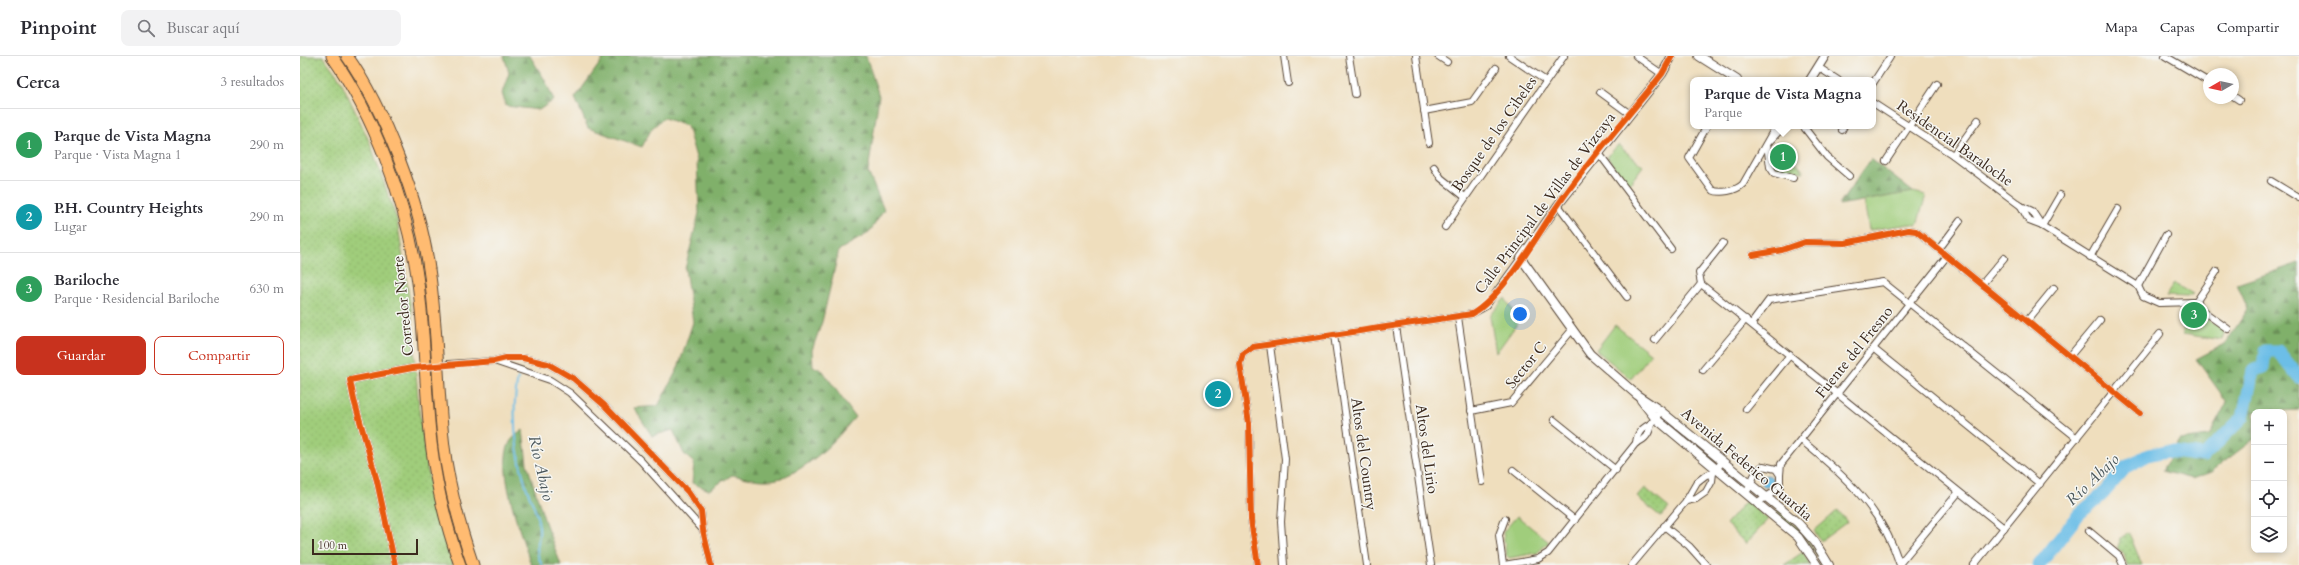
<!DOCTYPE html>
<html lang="es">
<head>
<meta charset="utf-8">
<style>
	:root { --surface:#fff; --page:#f2f2f3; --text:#2b2b33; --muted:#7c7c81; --line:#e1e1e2; --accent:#c8321e }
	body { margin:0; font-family:Cardo,serif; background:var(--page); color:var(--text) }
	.controls { position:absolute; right:12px; bottom:12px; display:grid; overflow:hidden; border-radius:8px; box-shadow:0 2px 6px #0003 }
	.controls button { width:36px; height:36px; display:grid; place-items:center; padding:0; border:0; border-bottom:1px solid var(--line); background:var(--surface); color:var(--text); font:20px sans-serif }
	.compass { position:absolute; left:1903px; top:12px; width:36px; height:36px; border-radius:50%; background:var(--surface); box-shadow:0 2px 6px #0003; rotate:261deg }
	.scale { position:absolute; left:12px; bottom:10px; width:106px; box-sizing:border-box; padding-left:4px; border:2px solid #3b2a1e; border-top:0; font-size:11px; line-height:14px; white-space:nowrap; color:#3b2a1e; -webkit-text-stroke:3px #f6f6f2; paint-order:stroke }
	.you { position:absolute; left:1220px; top:258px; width:14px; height:14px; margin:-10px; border:3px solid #fff; border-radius:50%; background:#1a73e8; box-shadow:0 0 0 6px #1a73e833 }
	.badge { display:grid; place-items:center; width:26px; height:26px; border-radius:50%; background:var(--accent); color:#fff; font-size:13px; font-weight:700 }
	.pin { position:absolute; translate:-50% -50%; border:2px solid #fff; box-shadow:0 1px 4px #0006 }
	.popup { position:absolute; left:1390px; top:21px; width:186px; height:52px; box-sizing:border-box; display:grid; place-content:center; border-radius:8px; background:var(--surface); filter:drop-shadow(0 1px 3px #0005); font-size:13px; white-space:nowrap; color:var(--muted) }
	.popup b { font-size:15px; color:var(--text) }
	.popup::after { content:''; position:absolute; left:50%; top:100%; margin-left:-8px; border:8px solid transparent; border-top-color:var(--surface) }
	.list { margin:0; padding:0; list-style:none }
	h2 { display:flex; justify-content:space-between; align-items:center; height:52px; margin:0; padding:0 16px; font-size:17px }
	h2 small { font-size:13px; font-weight:400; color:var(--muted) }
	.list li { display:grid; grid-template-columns:26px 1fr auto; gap:12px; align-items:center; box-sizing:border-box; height:72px; padding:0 16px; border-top:1px solid var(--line) }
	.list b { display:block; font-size:15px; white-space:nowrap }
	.list p { margin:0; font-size:13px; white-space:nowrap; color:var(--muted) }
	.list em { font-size:13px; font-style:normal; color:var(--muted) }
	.actions { display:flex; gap:8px; padding:12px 16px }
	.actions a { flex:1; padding:9px 0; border:1px solid var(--accent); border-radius:8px; text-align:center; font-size:14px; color:var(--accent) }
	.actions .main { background:var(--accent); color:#fff }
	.icon { flex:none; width:22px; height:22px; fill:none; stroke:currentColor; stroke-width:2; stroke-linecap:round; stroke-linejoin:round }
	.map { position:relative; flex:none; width:1999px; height:509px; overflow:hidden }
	header { display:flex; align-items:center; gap:24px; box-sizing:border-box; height:56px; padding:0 20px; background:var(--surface); border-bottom:1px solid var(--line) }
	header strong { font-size:19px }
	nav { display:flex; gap:22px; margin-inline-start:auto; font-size:14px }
	.search { width:280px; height:36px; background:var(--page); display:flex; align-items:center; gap:10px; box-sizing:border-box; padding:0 14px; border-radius:8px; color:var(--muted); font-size:15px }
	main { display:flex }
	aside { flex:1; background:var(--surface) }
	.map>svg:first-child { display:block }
	.grass { fill:url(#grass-dots); stroke:#6e7c4c }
	.forest { fill:url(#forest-firs); stroke:#5e6d44 }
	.park { fill:#a0cd7b; stroke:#6e7c4c }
	.water { fill:url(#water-ripples); stroke:#547482 }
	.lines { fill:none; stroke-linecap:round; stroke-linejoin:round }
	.stream { stroke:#6cbee7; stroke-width:2 }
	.river { stroke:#6cbee7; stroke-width:13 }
	.minor-casing { stroke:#564536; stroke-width:8 }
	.tertiary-casing { stroke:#564536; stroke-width:10 }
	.motorway-casing { stroke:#564536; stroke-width:13 }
	.minor { stroke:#fff; stroke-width:6 }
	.tertiary { stroke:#fff; stroke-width:8 }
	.motorway { stroke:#ffbb71; stroke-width:11 }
	.cycleway-casing { stroke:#f6f6f2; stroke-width:8 }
	.cycleway { stroke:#e8590c; stroke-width:6 }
	.labels { text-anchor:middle; stroke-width:3; stroke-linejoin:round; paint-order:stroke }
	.street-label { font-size:15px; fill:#3b2a1e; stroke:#f6f6f2 }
	.water-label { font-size:16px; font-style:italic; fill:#4a565a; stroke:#f6f6f2 }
</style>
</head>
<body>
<header>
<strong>Pinpoint</strong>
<div class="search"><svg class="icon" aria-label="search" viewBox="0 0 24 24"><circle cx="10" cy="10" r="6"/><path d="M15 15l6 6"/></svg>Buscar aquí</div>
<nav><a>Mapa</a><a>Capas</a><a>Compartir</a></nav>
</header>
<main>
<aside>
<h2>Cerca<small>3 resultados</small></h2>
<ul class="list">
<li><span class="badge" style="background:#2e9e5b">1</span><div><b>Parque de Vista Magna</b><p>Parque · Vista Magna 1</p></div><em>290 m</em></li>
<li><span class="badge" style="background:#0f9aa8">2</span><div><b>P.H. Country Heights</b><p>Lugar</p></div><em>290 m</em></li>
<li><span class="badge" style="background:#2e9e5b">3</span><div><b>Bariloche</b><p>Parque · Residencial Bariloche</p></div><em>630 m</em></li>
</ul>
<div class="actions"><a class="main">Guardar</a><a>Compartir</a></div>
</aside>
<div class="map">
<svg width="1999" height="509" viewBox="0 0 1999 509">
	<defs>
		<pattern id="grass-dots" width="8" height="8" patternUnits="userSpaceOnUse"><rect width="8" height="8" fill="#a0cd7b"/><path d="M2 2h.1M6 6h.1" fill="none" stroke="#8bb06a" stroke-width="1.8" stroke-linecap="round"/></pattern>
		<pattern id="forest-firs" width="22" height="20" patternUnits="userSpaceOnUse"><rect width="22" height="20" fill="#80b06b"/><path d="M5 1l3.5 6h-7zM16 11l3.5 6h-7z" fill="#6a8f57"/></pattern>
		<pattern id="water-ripples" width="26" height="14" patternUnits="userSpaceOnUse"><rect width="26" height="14" fill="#6cbee7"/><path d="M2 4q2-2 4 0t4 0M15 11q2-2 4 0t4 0" fill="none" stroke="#5a9bbb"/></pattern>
	</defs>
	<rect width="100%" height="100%" fill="#f6f6f2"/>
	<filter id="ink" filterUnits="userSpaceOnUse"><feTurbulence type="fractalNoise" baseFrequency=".025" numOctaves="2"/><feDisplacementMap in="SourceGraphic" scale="8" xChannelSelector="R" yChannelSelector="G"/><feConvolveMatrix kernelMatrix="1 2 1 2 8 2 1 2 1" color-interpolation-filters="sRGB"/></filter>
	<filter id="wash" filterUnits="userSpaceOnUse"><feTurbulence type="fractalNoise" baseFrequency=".012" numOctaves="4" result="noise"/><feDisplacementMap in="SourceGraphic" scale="16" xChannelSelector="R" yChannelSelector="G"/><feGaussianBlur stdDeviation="0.9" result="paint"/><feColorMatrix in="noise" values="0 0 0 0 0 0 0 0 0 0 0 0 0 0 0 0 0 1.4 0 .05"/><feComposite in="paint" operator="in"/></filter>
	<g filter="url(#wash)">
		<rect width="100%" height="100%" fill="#efdebd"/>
		<g class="grass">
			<polygon points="0,0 23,0 40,23 70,87 97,164 111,253 119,354 132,443 153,509 0,509"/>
			<polygon points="1370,367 1415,403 1415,407 1369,369"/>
			<polygon points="1345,432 1369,452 1361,461 1337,441"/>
			<polygon points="1446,445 1468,463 1446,488 1426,468"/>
			<polygon points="1478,454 1500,474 1525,509 1523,509 1505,483 1476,456"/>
			<polygon points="1538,454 1547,466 1521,485 1514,475"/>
			<polygon points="1829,477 1842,509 1827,509 1824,498 1817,493 1821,482"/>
			<polygon points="1503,496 1510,509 1484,509"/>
		</g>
		<g class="forest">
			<polygon points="204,0 230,0 245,24 254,44 239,54 206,50 202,37 209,17"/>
			<path d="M 305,0 L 566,0 L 579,40 L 568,116 L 584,154 L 569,177 L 539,194 L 522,266 L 512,294 L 513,310 L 523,315 L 555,361 C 535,385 512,410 481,422 C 467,427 447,422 432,419 L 409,434 L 392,427 L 394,407 L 384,398 L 373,374 L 352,380 L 334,352 L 358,350 L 378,312 L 393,266 L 385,213 L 399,157 L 397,105 L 387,70 L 364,62 L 352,72 L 342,91 L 288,72 L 275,42 Z"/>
			<polygon points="1571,103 1613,136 1539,149"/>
			<polygon points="1999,207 1999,354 1954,356 1954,383 1911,416 1892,423 1862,415 1880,384 1909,380 1927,346 1896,303 1925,288 1948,253 1937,228"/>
			<path d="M 223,374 L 227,408 L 245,466 L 261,509 L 231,509 C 222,480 195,413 210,386 C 212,382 219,377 223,374 Z"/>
		</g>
		<g class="park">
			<polygon points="1477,86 1479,86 1504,116 1477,113 1473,91"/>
			<polygon points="1318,89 1343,110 1328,130 1307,101"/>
			<polygon points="1613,136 1626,139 1617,169 1610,168 1569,174 1564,145"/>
			<polygon points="1874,227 1893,238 1887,241 1866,240"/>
			<polygon points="1205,242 1219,265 1196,297 1190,260"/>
			<polygon points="1885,249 1892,250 1898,257 1925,274 1922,284 1883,278"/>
			<polygon points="1315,269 1351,298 1331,323 1296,294"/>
			<polygon points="1217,460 1249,486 1237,497 1209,502 1206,499 1203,476"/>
		</g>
		<circle class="water" cx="1467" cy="425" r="6"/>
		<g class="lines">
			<path class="stream" d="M 218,322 C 211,357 215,392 225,427 C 229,441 238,456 239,471 C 241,486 232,490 242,509"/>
			<polyline class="river" points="1739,509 1779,458 1802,439 1826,411 1848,399 1866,395 1904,400 1943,361 1953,315 1963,311 1965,295 1978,295 1999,321"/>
		</g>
	</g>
	<g filter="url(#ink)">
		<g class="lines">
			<g class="minor-casing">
				<g id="minor">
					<polyline points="984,0 988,27"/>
					<polyline points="1049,0 1055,38"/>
					<polyline points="1116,0 1129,87"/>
					<polyline points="1138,0 1147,6"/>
					<polyline points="1209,0 1246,25"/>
					<polyline points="1336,0 1362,18"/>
					<polyline points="1865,0 1909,26"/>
					<polyline points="1518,11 1538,24"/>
					<polyline points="1573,27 1590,1"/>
					<polyline points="1300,36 1330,58"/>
					<polyline points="1933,40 1939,44"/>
					<polyline points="1573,47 1653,99 1721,150 1732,155 1742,170"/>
					<polyline points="1124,55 1172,46 1196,12"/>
					<path d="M 1407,70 L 1389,102 L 1412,134 C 1420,138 1436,135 1443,128 L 1476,70"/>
					<polyline points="1503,70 1527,101 1549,120"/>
					<polyline points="1542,74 1544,70"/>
					<polyline points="1468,87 1484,70"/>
					<polyline points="1467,88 1470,111 1474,117 1493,122"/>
					<polyline points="1298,96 1371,193"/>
					<polyline points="1653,99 1678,64"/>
					<polyline points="1586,105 1637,28"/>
					<polyline points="1134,111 1141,122 1165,141"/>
					<polyline points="1971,125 1999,142"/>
					<polyline points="1258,149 1327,241"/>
					<polyline points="1721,150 1729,165 1742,170 1838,230 1843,240 1859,247 1896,246 1903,255 1928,273"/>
					<polyline points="1742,170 1760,139"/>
					<polyline points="1145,171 1264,0"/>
					<polyline points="1423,187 1399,217 1401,228 1704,472"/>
					<polyline points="1639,193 1660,165"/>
					<polyline points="1453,199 1482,194 1505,186 1545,187 1608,174 1616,175 1840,357"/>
					<polyline points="1790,201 1818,153"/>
					<polyline points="1682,228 1704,202"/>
					<polyline points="1838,230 1866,179"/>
					<polyline points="1896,246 1917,215"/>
					<polyline points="1158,261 1182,426"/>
					<polyline points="1727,265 1754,232"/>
					<polyline points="1452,267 1469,244 1583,226 1777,382"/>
					<polyline points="1096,270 1131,509"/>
					<polyline points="1034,279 1067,509"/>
					<polyline points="1355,284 1401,228"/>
					<polyline points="970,289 985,403 981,466 984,509"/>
					<polyline points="1574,293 1740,428"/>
					<polyline points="1770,300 1800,264"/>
					<polyline points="194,305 250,324 270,337 341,405 403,474"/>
					<polyline points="148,308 194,305 206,302 223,302 248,308 274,323 304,349 388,436 401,455 403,474 411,509"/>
					<polyline points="1403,314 1446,263"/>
					<polyline points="1446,353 1490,299"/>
					<polyline points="1171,355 1211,347 1272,274"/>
					<polyline points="1254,364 1316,414"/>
					<path d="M 1501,384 C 1544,419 1583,454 1600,509"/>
					<path d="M 1336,387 C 1337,377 1341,373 1350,368 C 1354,365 1358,359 1361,355"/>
					<polyline points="1213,414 1275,464"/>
					<polyline points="1480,419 1481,408 1647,200"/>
					<path d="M 1446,437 C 1453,427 1452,416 1463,410 L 1476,413 L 1480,419 L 1480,431 C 1473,439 1465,439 1459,447"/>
					<polyline points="1386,445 1396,443 1406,436 1412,425 1413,417 1423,405"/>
					<polyline points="1364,470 1389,490 1406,509"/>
					<polyline points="1789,475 1819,500 1823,509"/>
					<polyline points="1600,507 1658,437"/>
					<polyline points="95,509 77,425 54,344 50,324 112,312"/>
					<polyline points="958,509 951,464 949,367 940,308 943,298 953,291 1172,258 1186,250 1221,202"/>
					<polyline points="1203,509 1199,479 1205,463"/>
					<path d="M 1204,509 L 1238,503 L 1248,497 L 1336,387 C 1345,384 1350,377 1351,367"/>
					<polyline points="1332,509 1386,445 1397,426 1406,419 1413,417"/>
					<polyline points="1674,509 1860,278"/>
				</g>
			</g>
			<g class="tertiary-casing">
				<g id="tertiary">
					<polyline points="1372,0 1362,18 1258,149 1221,202 1290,298 1337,339 1361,355 1498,467 1515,486 1529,509"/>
					<polyline points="1399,0 1437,24"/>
					<polyline points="1510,24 1525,0"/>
					<polyline points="1341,344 1355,362 1498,481 1517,509"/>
				</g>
			</g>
			<g class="motorway-casing">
				<g id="motorway">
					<path d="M 32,0 C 74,60 104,141 116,213 C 126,273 124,334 132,394 C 137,434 147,472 160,509"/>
					<path d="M 47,0 C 84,52 121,150 129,213 C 138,272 137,332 144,391 C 149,432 160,471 173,509"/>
				</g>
			</g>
			<use href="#minor" class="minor"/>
			<use href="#tertiary" class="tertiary"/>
			<use href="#motorway" class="motorway"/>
			<g class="cycleway-casing">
				<g id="cycleway">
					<polyline points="1453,199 1482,194 1505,186 1545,187 1608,174 1616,175 1840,357"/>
					<polyline points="95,509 77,425 54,344 50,324 112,312 194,305 206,302 223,302 248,308 274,323 304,349 388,436 401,455 403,474 411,509"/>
					<path d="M 958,509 L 951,464 L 949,367 L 940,308 L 943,298 L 953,291 L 1172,258 C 1205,238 1235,182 1258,149 C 1289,103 1327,62 1362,18 L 1372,0"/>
				</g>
			</g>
			<use href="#cycleway" class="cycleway"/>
		</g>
	</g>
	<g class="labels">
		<g class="street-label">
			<text transform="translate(1194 78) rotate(-55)" y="5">Bosque de los Cibeles</text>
			<text transform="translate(1655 87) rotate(35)" y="5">Residencial Baraloche</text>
			<text transform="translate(1245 147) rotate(-53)" y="5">Calle Principal de Villas de Vizcaya</text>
			<text transform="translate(103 250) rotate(-96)" y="5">Corredor Norte</text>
			<text transform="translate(1554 296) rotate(-51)" y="5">Fuente del Fresno</text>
			<text transform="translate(1226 309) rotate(-51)" y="5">Sector C</text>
			<text transform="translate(1127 393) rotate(82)" y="5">Altos del Lirio</text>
			<text transform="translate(1064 398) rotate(82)" y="5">Altos del Country</text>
			<text transform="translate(1447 408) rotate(40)" y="5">Avenida Federico Guardia</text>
		</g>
		<g class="water-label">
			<text transform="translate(242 412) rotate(77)" y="6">Río Abajo</text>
			<text transform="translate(1792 423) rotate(-44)" y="6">Río Abajo</text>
		</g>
	</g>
</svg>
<div class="controls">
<button>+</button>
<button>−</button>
<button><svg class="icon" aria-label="locate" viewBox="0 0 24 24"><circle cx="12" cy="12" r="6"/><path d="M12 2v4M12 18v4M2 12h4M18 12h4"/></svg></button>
<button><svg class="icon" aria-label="layers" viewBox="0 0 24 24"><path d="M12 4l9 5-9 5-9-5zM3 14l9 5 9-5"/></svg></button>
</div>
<svg class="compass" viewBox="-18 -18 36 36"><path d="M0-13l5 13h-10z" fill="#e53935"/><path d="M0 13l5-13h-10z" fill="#7c7c81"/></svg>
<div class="scale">100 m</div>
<div class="you"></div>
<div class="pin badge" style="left:1483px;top:101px;background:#2e9e5b">1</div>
<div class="popup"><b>Parque de Vista Magna</b>Parque</div>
<div class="pin badge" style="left:918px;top:338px;background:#0f9aa8">2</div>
<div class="pin badge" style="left:1894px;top:259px;background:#2e9e5b">3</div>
</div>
</main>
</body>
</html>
